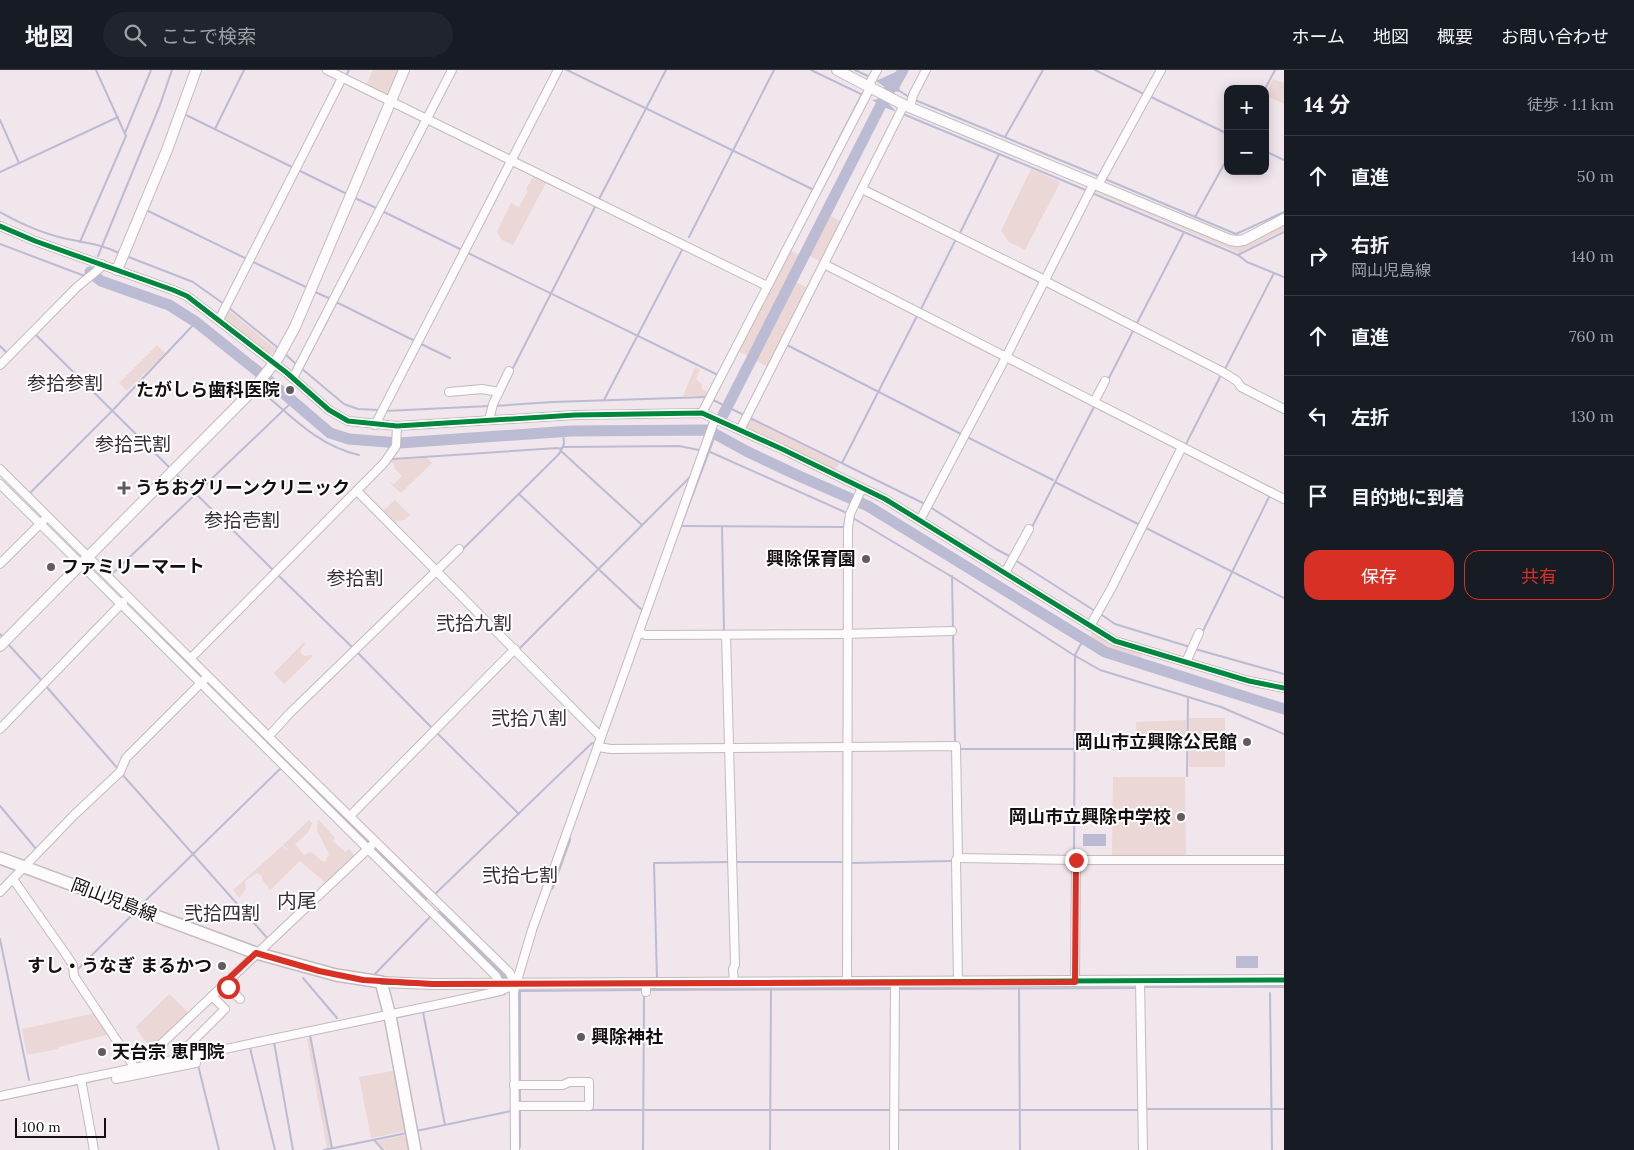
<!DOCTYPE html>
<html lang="ja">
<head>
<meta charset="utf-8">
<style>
	:root { --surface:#171b24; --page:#20242c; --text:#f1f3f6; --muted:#9ea1a6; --line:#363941; --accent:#d93025 }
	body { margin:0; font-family:Lora,"Noto Sans JP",serif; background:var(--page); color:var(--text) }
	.controls { position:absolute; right:15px; top:15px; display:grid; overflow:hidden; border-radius:10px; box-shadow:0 2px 12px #0003 }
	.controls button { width:45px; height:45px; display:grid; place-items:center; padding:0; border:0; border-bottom:1px solid var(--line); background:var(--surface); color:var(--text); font:25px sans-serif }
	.scale { position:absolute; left:15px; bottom:12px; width:91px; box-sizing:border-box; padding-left:5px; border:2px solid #150f12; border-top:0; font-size:14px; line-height:18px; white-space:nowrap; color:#150f12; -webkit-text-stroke:4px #fff; paint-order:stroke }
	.stop { position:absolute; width:15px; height:15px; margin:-11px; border:4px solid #d93025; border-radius:50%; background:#fff }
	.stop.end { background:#d93025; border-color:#fff; box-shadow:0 1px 5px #0008 }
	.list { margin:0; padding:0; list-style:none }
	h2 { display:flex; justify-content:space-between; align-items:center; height:65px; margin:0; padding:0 20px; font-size:21px }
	h2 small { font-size:16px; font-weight:400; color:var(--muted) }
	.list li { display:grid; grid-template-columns:32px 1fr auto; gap:15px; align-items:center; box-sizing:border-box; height:80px; padding:0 20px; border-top:1px solid var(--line) }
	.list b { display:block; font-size:19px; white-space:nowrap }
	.list p { margin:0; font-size:16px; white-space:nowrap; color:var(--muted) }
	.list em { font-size:16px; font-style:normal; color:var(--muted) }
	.actions { display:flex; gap:10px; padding:15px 20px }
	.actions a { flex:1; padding:11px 0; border:1px solid var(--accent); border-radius:15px; text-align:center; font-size:18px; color:var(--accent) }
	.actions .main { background:var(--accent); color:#fff }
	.icon { flex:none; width:28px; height:28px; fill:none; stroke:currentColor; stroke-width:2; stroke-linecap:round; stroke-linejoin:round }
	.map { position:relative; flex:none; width:1284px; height:1080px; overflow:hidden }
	header { display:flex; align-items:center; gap:30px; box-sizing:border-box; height:70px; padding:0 25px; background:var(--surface); border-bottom:1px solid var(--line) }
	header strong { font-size:24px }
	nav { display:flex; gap:28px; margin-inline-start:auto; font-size:18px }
	.search { width:350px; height:45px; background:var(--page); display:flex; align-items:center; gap:12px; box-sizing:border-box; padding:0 18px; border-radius:28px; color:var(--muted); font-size:19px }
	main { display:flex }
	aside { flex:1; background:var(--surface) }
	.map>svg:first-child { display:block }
	.green { fill:#ebd7d5 }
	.water { fill:#bcbbd4 }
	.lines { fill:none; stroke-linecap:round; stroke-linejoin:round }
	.stream { stroke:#bcbbd4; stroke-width:2 }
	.canal { stroke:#bcbbd4; stroke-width:6 }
	.river { stroke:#bcbbd4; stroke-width:11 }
	.street-casing { stroke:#c2bbbf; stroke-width:10 }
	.secondary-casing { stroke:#c2bbbf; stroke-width:12 }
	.primary-casing { stroke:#c2bbbf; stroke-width:14 }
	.street { stroke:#fdfbfc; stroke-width:8 }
	.secondary { stroke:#fdfbfc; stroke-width:10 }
	.primary { stroke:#fdfbfc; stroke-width:11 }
	.cycleway-casing { stroke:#fff; stroke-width:8 }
	.cycleway { stroke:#00873e; stroke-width:5 }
	.route { stroke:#d93025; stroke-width:6 }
	.poi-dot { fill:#625a5e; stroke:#fff; stroke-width:2 }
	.labels { text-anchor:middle; stroke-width:4; stroke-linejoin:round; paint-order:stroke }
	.poi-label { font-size:18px; font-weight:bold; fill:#150f12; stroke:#fff; text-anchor:end }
	.street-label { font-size:18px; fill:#150f12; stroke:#fff }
	.neighbourhood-label { font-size:19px; fill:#3a2c35; stroke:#fff }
	.quarter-label { font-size:20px; fill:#3a2c35; stroke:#fff }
</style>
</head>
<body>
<header>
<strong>地図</strong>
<div class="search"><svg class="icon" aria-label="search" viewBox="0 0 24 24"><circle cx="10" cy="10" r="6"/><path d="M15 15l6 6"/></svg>ここで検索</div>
<nav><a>ホーム</a><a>地図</a><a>概要</a><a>お問い合わせ</a></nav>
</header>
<main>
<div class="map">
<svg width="1284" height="1080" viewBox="0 0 1284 1080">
	<rect width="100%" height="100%" fill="#f0e6ec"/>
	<g class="green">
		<polygon points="373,0 400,0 390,25 366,15"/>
		<polygon points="1273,9 1284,13 1284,34 1265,25"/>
		<polygon points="1031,99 1058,111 1060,113 1025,180 1009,172 1001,161"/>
		<polygon points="534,105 547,111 513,175 502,170 497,162 511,133 519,137 528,121 526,119"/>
		<polygon points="1095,117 1233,174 1284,152 1284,160 1239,183 1093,121"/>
		<polygon points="829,145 843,152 822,192 809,185"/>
		<polygon points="790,180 801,186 749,286 737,281"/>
		<polygon points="794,211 809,219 768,297 755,290"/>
		<polygon points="226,238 278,281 277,282 270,284 222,247"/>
		<polygon points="157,275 165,283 127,321 119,313"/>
		<polygon points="695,297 700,300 696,309 702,315 702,319 707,322 706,326 683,326"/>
		<polygon points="751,350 838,393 839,394 835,400 744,358 747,352"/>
		<polygon points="427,388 432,393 401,423 389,412 394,414 402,406 394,398 395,396 391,391 392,390"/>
		<polygon points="395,430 410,445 404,450 396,451 397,457 382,442"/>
		<polygon points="1093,562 1116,575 1142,583 1139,592 1116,585 1088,570"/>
		<polygon points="304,572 305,574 301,579 301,583 304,586 311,585 312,587 284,614 274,603"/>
		<polygon points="1188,648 1225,648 1225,697 1189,697"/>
		<polygon points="1186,650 1185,677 1137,677 1136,652"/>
		<polygon points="1113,707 1185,707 1186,787 1112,787"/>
		<path d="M 318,749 L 335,768 L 333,771 L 345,782 L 349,779 L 356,788 L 328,815 L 300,791 L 270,820 L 262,809 L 262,806 L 257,803 L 245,811 L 246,819 L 239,828 L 233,820 L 282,776 L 290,782 L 283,775 L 309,750 L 312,753 C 310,763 303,767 295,774 L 304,785 L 310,782 C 317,784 318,790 325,792 L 329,784 L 317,761 Z"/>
		<path d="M 169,924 L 189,943 L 155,975 C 145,975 141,965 136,957 Z"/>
		<polygon points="96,943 110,964 59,977 58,979 27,985 22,959"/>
		<polygon points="310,968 331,1077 327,1078 307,969"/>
		<polygon points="393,994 407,1061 371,1068 359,1007 393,1001"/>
		<polygon points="407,1065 408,1080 385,1080 377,1071"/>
	</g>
	<g class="water">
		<polygon points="900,0 904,2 899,14 900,22 891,21 887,32 895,40 894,41 878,35 877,33 872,30 880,29 886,18 876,11"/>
		<rect x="1083" y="764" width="23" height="12"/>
		<rect x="1236" y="886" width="22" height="12"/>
	</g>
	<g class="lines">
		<g class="stream">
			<polyline points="567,0 812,119"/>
			<polyline points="811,0 863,25"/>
			<polyline points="855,0 870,7"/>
			<polyline points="1095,0 1144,24"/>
			<polyline points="347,4 349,0"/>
			<polyline points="1265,19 1275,0"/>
			<polyline points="898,20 909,27"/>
			<polyline points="1149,26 1228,64"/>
			<polyline points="915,30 1101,107"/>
			<polyline points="903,44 1088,121"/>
			<polyline points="186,45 294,98"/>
			<polyline points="0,50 19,93"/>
			<polyline points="215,59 244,0"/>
			<polyline points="125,63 151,0"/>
			<polyline points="1005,67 1043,0"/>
			<polyline points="1265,81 1284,90"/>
			<polyline points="298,100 347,124"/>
			<polyline points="0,102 118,47"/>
			<polyline points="1105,109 1236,164 1284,142"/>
			<polyline points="1092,123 1238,185 1284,162"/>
			<polyline points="355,128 376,138"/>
			<polyline points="598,131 666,0"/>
			<polyline points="146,140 247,189"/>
			<polyline points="382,141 462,180"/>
			<path d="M 0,142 C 23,155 52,167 78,171 C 93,174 105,176 119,183"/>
			<polyline points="1195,147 1228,87"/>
			<polyline points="796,153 862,24"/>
			<polyline points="959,165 999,84"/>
			<polyline points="689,167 774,0"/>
			<polyline points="80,172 126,66 96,0"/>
			<polyline points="0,174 82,205 87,205"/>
			<polyline points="466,182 718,305"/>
			<polyline points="1238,185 1247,192 1284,207"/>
			<polyline points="98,186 160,35 172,0"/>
			<polyline points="126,186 193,212 224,234"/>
			<polyline points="251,191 308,218"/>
			<polyline points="1022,203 1042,213"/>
			<polyline points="315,222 331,229"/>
			<polyline points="336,232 415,271"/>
			<polyline points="228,237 278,278"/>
			<polyline points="920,241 956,169"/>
			<polyline points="1136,255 1184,162"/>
			<polyline points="34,263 170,398"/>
			<polyline points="419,273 450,288"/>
			<polyline points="785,274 961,364"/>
			<polyline points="0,276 8,284"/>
			<polyline points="284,283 297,295"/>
			<polyline points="301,298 344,334 358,339 379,340"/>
			<polyline points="302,299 349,208"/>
			<polyline points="512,300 596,135"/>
			<polyline points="1224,301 1274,203"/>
			<polyline points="1108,310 1134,259"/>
			<path d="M 260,320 C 291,346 318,376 359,385"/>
			<polyline points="711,329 742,344"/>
			<polyline points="604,330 682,180"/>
			<polyline points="494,336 552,332 707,327"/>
			<polyline points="385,341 489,336"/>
			<polyline points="750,348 925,434"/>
			<polyline points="967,367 1053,410"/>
			<polyline points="1185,376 1221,305"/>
			<polyline points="563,377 679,376 699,380"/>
			<polyline points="561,381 642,455"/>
			<polyline points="708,381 847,443"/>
			<polyline points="393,389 557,378 562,379"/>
			<polyline points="842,393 918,244"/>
			<polyline points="176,404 274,501"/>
			<polyline points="1055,412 1138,454"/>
			<polyline points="29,424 112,341 196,252"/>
			<polyline points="519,424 643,541"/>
			<polyline points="930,437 996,479 1011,487"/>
			<polyline points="853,448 954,508 1072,584 1100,600 1221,637 1284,664"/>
			<polyline points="681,456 844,457"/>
			<polyline points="722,456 724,561"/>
			<polyline points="844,456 847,443 852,430"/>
			<polyline points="1144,457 1284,528"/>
			<polyline points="1031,459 1095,335"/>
			<polyline points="462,480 559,384 564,374 563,361"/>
			<polyline points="1015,490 1095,541"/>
			<polyline points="664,501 716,363"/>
			<polyline points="113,503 293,331"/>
			<polyline points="278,505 353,578"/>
			<polyline points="952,506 953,559"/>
			<polyline points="1099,543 1115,554 1190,577"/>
			<polyline points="952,563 953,563 955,672"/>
			<polyline points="1202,563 1270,425 1272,426"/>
			<polyline points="0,564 4,568"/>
			<polyline points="8,574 42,611"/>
			<polyline points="1195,579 1284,604"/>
			<polyline points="356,581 432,658"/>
			<polyline points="517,581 692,405"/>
			<polyline points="185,592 186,591"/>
			<polyline points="45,615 119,700"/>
			<polyline points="435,661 519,744"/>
			<polyline points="266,672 267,671"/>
			<polyline points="958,679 1073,679"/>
			<polyline points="1074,679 1188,678"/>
			<polyline points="844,681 844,688"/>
			<polyline points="121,703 269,870"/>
			<polyline points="1187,706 1188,628"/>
			<polyline points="0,736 37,780"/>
			<polyline points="347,753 349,752"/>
			<polyline points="568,770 590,708"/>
			<polyline points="1074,785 1075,585 1083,570"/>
			<polyline points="734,792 844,792"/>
			<polyline points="851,793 953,791"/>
			<polyline points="434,825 592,673 595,674"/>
			<polyline points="140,836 281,698"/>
			<polyline points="0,869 29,1010"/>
			<polyline points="77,900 134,843"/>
			<polyline points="374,905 431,846"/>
			<polyline points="303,908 337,948"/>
			<polyline points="657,910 654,793 729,792"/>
			<polyline points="1143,917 1284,917"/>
			<polyline points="1019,918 1020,1080"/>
			<polyline points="898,919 1139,918"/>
			<polyline points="648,920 894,919"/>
			<polyline points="518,921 644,920"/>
			<polyline points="1270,923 1272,1080"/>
			<polyline points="423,942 445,1055"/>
			<polyline points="394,948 505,924"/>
			<polyline points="338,959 387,949"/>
			<polyline points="310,965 332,1078"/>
			<polyline points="274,972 293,1080"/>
			<polyline points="250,978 275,1080"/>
			<polyline points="166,995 189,990"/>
			<polyline points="198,995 219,1080"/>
			<polyline points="83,1013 115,1006"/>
			<polyline points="520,1013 520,921"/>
			<polyline points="0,1030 78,1014"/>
			<polyline points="520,1033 520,1018"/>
			<polyline points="520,1038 520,1077"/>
			<polyline points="1145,1039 1284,1039"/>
			<polyline points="534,1040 892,1040"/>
			<polyline points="898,1040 1141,1040"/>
			<polyline points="416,1061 511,1041"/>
			<polyline points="374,1070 383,1080"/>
			<polyline points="324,1080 407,1063"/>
			<polyline points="643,1080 644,927"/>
			<polyline points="770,1080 771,919"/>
		</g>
		<polyline class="canal" points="551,817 568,770"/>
		<g class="river">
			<polyline points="90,202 101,211 169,235 196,252 261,304 330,363 349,369 399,373 571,361 708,360 746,381 799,406 868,436 1105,582 1284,639"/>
			<polyline points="722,347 888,21 895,14 903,0"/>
			<polyline points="162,570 202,609"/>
			<polyline points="253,659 422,828"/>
			<polyline points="441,846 499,903 504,911"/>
		</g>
		<g class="street-casing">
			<g id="street">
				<polyline points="327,0 767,216"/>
				<polyline points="910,37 913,25 926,0"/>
				<polyline points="1098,115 1161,0"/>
				<polyline points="862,119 1045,210"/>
				<polyline points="0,156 35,171 173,220 187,226 287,303 329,340 348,351 397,356 575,345 702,343 782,379 885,429 1115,571 1249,611 1284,618"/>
				<polyline points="824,194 1284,429"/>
				<polyline points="1045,211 1221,301 1237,311 1241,317 1284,339"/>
				<polyline points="219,250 342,8"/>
				<polyline points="0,295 77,217 99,199 102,194"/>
				<polyline points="293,308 452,0"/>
				<polyline points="449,322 482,319 499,322"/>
				<polyline points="1094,332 1105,311"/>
				<polyline points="702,343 869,20 871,11 877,0"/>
				<polyline points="489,350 493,334 509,301"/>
				<polyline points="375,355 558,0"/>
				<polyline points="740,360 904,35"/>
				<polyline points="0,399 288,686 509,902 516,914"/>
				<polyline points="0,414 496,906 498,910"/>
				<polyline points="357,421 601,667"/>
				<polyline points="920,450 1006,287 1094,113"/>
				<polyline points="0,494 44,450"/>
				<polyline points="1005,503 1029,459"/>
				<polyline points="1090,556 1111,519 1182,377"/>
				<polyline points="639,562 645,565 843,564 952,561"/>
				<polyline points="726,565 735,895 733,899 734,913"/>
				<polyline points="191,588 384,393 396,376 397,356"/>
				<polyline points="1186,592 1199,563"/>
				<polyline points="0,659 123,532"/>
				<polyline points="269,666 289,644 459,479"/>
				<polyline points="598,677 611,679 956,676 958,788 956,790 958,912"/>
				<polyline points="350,746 515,579"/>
				<polyline points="958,788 1076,790 1075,912"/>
				<polyline points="1076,790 1284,790"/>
				<polyline points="13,809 65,883 73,895 74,906 135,998"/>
				<polyline points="0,822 74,745 120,702 126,688 204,610"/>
				<polyline points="1140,911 1143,1080"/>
				<polyline points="224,913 240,929"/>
				<polyline points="646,913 646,922"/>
				<polyline points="847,913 848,458 850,444 862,418"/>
				<polyline points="200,985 194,982 189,975 225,939 212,926"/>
				<polyline points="154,1001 153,988 155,980 371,776"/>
				<polyline points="81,1009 94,1080"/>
				<polyline points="116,1009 196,993"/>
				<polyline points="514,1015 563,1015 569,1012 589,1012 589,1036 515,1036"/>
				<polyline points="0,1026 445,933 500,921 514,915"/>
				<polyline points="515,1080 514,921 532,860 715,349"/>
				<polyline points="894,1080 895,913"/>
			</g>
		</g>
		<g class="secondary-casing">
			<g id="secondary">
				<polyline points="837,0 904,35 1230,170 1237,171 1244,170 1284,149"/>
				<polyline points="117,200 167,80 196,0"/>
				<polyline points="0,576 253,320 278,288 295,257 404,0"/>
				<polyline points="381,912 433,914 1284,910"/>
			</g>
		</g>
		<g class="primary-casing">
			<polyline id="primary" points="0,788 256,883 336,905 381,912 390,946 415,1080"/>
		</g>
		<use href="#street" class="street"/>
		<use href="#secondary" class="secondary"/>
		<use href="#primary" class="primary"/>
		<g class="cycleway-casing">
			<g id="cycleway">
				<polyline points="0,156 35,171 173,220 187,226 287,303 329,340 348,351 397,356 575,345 702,343 782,379 885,429 1115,571 1249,611 1284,618"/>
				<polyline points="381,912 433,914 1284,910"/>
			</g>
		</g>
		<use href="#cycleway" class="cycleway"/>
	</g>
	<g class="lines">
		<polyline class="route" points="228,917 224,913 256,883 319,901 363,910 433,914 1075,912 1076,790"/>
	</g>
	<g class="poi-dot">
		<circle cx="290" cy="320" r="5"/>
		<path d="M121.5 410.5h5v5h5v5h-5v5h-5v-5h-5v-5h5z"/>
		<circle cx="866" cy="489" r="5"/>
		<circle cx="51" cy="497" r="5"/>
		<circle cx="1247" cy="672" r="5"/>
		<circle cx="1181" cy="747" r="5"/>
		<circle cx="222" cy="896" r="5"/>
		<circle cx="581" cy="967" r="5"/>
		<circle cx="102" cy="982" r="5"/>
	</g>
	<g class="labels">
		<g class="poi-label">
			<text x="280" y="326">たがしら歯科医院</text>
			<text x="135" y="424" text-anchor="start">うちおグリーンクリニック</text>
			<text x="856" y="495">興除保育園</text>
			<text x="61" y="503" text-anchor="start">ファミリーマート</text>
			<text x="1237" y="678">岡山市立興除公民館</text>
			<text x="1171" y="753">岡山市立興除中学校</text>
			<text x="212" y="902">すし・うなぎ まるかつ</text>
			<text x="591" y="973" text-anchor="start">興除神社</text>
			<text x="112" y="988" text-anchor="start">天台宗 恵門院</text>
		</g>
		<g class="street-label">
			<text transform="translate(114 830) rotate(21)" y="6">岡山児島線</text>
		</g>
		<g class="neighbourhood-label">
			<text x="65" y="320">参拾参割</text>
			<text x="133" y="381">参拾弐割</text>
			<text x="242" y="457">参拾壱割</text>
			<text x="355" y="515">参拾割</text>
			<text x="474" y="560">弐拾九割</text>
			<text x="529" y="655">弐拾八割</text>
			<text x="520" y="812">弐拾七割</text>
			<text x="222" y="850">弐拾四割</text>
		</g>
		<g class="quarter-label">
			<text x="297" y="838">内尾</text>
		</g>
	</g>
</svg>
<div class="controls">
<button>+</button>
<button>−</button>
</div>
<div class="scale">100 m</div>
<div class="stop" style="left:228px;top:917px"></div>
<div class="stop end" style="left:1076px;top:790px"></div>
</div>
<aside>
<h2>14 分<small>徒歩 · 1.1 km</small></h2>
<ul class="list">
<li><svg class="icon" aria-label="ahead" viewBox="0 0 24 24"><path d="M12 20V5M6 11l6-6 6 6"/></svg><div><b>直進</b></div><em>50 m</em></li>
<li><svg class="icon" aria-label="right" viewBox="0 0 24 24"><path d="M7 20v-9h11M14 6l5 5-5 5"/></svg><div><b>右折</b><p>岡山児島線</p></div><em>140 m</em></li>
<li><svg class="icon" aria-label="ahead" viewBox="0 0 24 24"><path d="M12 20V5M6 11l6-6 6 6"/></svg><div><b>直進</b></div><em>760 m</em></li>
<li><svg class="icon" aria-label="left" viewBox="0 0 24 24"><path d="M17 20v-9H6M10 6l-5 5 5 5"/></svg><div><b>左折</b></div><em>130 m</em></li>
<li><svg class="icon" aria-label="arrive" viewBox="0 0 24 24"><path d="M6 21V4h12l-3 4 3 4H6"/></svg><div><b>目的地に到着</b></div></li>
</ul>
<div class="actions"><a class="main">保存</a><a>共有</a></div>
</aside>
</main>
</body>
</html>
